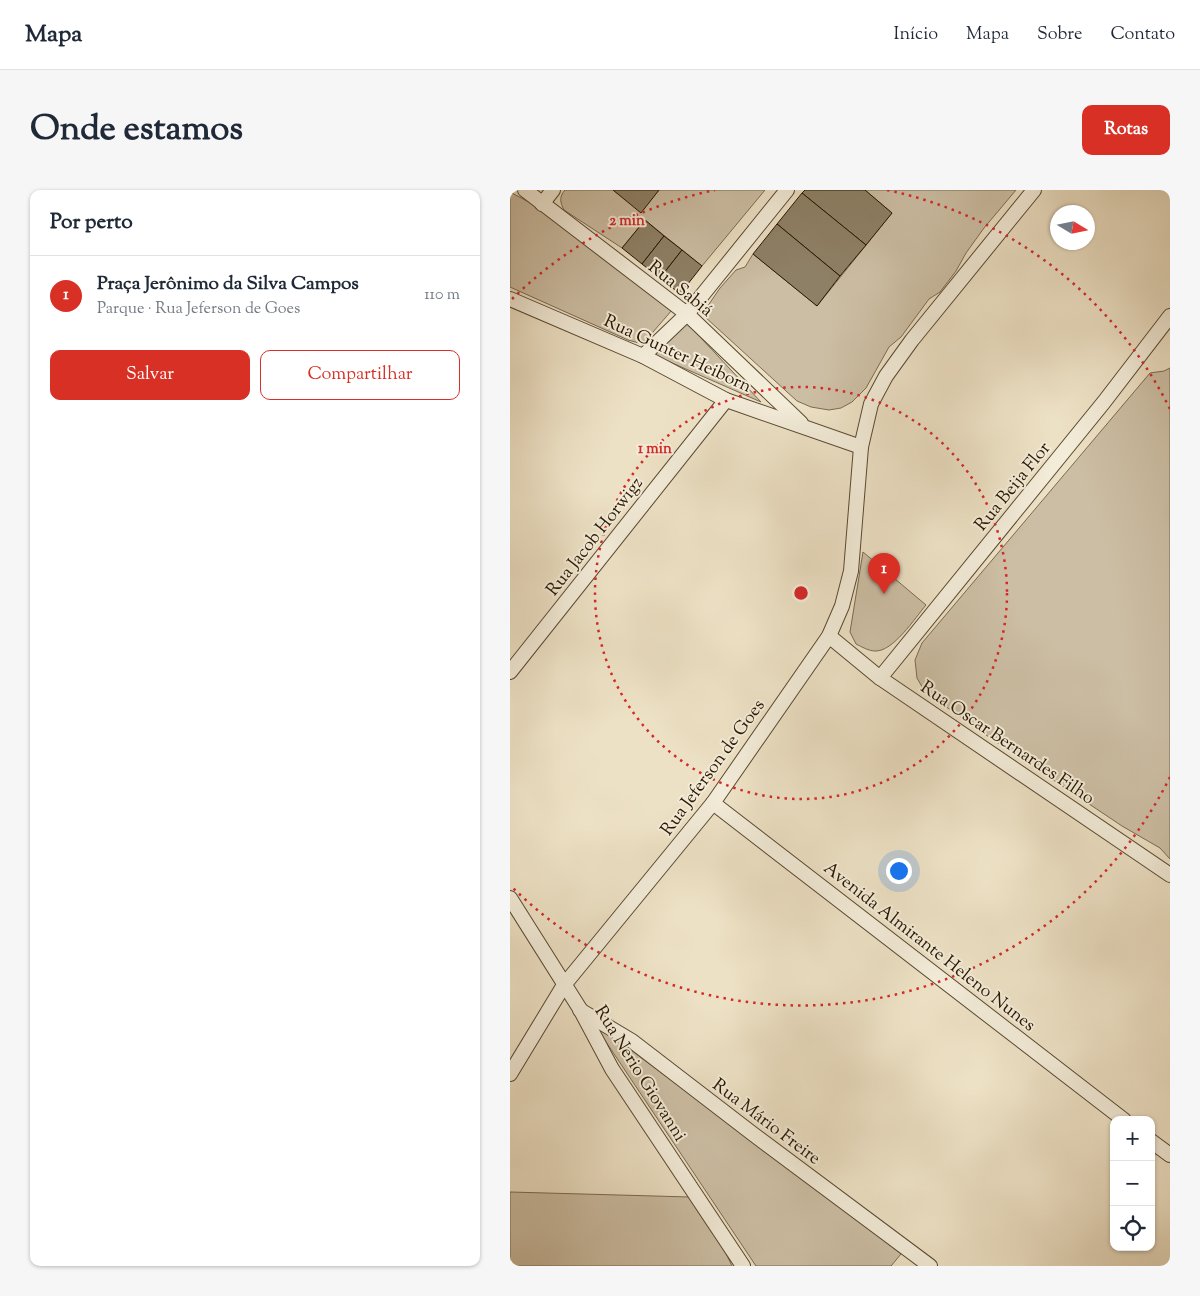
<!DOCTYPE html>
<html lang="pt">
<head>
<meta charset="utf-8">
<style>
	:root { --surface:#fff; --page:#f6f6f7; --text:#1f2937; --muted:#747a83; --line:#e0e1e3; --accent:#d93025 }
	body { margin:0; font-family:"Sorts Mill Goudy",serif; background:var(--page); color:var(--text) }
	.controls { position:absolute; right:15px; bottom:15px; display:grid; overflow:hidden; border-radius:10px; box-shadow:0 1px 4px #0004 }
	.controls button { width:45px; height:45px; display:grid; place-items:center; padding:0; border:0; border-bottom:1px solid var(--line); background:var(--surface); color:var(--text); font:25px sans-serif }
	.compass { position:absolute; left:540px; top:15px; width:45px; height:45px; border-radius:50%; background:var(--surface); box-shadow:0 1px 4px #0004; rotate:100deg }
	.you { position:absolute; left:388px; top:680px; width:18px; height:18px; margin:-12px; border:4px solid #fff; border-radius:50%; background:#1a73e8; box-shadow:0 0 0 8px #1a73e833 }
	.badge { display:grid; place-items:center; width:32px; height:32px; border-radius:50%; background:var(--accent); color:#fff; font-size:16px; font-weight:700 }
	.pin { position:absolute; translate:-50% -41px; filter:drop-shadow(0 1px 2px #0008) }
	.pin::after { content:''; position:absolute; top:26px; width:18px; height:15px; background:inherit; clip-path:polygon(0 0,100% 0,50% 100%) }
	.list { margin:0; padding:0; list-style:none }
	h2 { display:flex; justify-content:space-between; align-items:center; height:65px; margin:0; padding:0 20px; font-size:21px }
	h2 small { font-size:16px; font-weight:400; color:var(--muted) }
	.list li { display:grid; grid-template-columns:32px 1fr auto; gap:15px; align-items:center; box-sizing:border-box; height:80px; padding:0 20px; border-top:1px solid var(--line) }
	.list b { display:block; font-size:19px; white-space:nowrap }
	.list p { margin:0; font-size:16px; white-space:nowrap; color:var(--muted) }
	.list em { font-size:16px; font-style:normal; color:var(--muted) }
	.actions { display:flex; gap:10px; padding:15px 20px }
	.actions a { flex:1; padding:11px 0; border:1px solid var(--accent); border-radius:10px; text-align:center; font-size:18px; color:var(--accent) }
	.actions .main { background:var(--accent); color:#fff }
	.icon { flex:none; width:28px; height:28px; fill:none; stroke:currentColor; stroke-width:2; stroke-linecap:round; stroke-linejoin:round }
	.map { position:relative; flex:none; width:660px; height:1076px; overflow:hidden; border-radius:10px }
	header { display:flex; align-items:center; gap:30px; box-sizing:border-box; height:70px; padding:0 25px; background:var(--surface); border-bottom:1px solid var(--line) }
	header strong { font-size:24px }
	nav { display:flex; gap:28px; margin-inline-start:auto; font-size:18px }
	.intro { display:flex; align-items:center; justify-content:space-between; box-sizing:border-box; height:120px; padding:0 30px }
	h1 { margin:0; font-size:35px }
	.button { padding:12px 22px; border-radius:10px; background:var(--accent); color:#fff; font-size:18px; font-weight:700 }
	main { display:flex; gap:30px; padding:0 30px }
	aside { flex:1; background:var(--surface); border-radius:10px; box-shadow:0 1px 4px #0004 }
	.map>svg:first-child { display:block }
	.green { fill:#ccbea4; stroke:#7a6a52 }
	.building { fill:#8e8066; stroke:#281600 }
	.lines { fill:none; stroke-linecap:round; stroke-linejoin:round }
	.minor-casing { stroke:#594931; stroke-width:16 }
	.minor { stroke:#f3ecd9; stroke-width:14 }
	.ring { fill:none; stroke:#d62828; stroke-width:2.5; stroke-dasharray:2.5 5 }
	.labels { text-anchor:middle; stroke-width:4; stroke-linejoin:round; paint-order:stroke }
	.street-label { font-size:18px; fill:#281600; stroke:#f3ecd9 }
	.centre { fill:#d62828; stroke:#f3ecd9; stroke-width:2.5 }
	.ring-label { font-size:15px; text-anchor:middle; font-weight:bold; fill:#d62828; stroke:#f3ecd9; stroke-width:4; stroke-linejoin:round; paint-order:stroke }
</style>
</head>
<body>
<header>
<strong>Mapa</strong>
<nav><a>Início</a><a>Mapa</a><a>Sobre</a><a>Contato</a></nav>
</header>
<div class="intro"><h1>Onde estamos</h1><a class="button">Rotas</a></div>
<main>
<aside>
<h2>Por perto<small></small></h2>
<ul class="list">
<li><span class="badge">1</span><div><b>Praça Jerônimo da Silva Campos</b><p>Parque · Rua Jeferson de Goes</p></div><em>110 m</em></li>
</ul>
<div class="actions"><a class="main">Salvar</a><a>Compartilhar</a></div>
</aside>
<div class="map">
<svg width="660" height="1076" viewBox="0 0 660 1076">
	<rect width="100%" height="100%" fill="#ede1c5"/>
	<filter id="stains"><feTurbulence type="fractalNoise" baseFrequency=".004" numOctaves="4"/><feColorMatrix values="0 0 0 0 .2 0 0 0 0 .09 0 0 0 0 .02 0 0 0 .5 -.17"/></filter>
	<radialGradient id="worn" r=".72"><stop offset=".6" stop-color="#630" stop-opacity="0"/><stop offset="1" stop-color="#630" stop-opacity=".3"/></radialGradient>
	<g class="green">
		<path d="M 55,0 L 103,0 L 131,22 L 149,0 L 255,0 L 192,76 L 135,30 L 112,58 L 54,20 C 50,12 49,7 55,0 Z"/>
		<polygon points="355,0 506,0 474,38 456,63 446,81 430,102 419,109 391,147 379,157 356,198 342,212 331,218 319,220 301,217 287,211 194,126 195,120 210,98 226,80 235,77 243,64 307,116 382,23"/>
		<polygon points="0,2 28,17 162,120 137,149 129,153 118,150 0,97"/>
		<polygon points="176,132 251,212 144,165"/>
		<polygon points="660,178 660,669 650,658 612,636 479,547 415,502 407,488 405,470 412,453 640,183 654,181"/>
		<path d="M 353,362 L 416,415 C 405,428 383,462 365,461 C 359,461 352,457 346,454 L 340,442 Z"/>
		<polygon points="82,831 339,1023 391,1064 381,1076 246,1076"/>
		<polygon points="0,1002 180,1007 209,1049 222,1076 0,1076"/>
	</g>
	<g class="building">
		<polygon points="103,0 149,0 131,23"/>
		<polygon points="295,0 355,0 382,23 356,55 292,3"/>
		<polygon points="292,3 356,55 330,86 267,34"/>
		<polygon points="135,30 154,46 132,74 112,58"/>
		<polygon points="267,34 330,86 307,116 243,64"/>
		<polygon points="154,46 172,60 150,88 132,74"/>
		<polygon points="172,60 192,76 170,104 150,88"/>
	</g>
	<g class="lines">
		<g class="minor-casing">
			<g id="minor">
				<polyline points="15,0 177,124 291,233"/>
				<polyline points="32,14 43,0"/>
				<polyline points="0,109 133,166 216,210 351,257"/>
				<polyline points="133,166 177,124 277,0"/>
				<polyline points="319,446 370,488 660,685"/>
				<polyline points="0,482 216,210"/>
				<polyline points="370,488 594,212 660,126"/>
				<polyline points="203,613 614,930"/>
				<polyline points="0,708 70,819 102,879 233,1076"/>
				<polyline points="70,820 122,851 243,944 420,1076"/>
				<polyline points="0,884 54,795 203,613 319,446 332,416 341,381 351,257 361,214 376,186 402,150 524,0"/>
				<polyline points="641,951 660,965"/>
			</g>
		</g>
		<use href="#minor" class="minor"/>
	</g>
	<g class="ring">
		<circle cx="291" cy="403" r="206"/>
		<path d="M660 587A412 412 0 0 1 2 697M2 109A412 412 0 0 1 205 0M377 0A412 412 0 0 1 660 219"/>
	</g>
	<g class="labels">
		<g class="street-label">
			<text transform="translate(171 98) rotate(39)" y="6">Rua Sabiá</text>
			<text transform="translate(168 163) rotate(25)" y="6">Rua Gunter Heiborn</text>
			<text transform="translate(502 296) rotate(-51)" y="6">Rua Beija Flor</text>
			<text transform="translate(84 346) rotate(-52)" y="6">Rua Jacob Horwigz</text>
			<text transform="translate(498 552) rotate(34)" y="6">Rua Oscar Bernardes Filho</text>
			<text transform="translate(202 577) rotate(-54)" y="6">Rua Jeferson de Goes</text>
			<text transform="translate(420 756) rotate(38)" y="6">Avenida Almirante Heleno Nunes</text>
			<text transform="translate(131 883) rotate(58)" y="6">Rua Nerio Giovanni</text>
			<text transform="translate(257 931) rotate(37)" y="6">Rua Mário Freire</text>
		</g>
	</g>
	<circle cx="291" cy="403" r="8" class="centre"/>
	<g class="ring-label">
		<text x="117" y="35">2 min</text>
		<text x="145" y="263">1 min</text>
	</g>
	<rect width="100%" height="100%" filter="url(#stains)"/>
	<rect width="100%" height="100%" fill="url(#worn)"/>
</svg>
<div class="controls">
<button>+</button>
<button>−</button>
<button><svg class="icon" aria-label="locate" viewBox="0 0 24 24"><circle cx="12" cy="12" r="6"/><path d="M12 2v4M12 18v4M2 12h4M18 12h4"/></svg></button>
</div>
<svg class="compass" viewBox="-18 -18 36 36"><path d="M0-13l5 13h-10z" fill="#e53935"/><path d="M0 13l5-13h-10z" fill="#747a83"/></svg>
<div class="you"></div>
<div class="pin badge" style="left:374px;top:404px">1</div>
</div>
</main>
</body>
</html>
